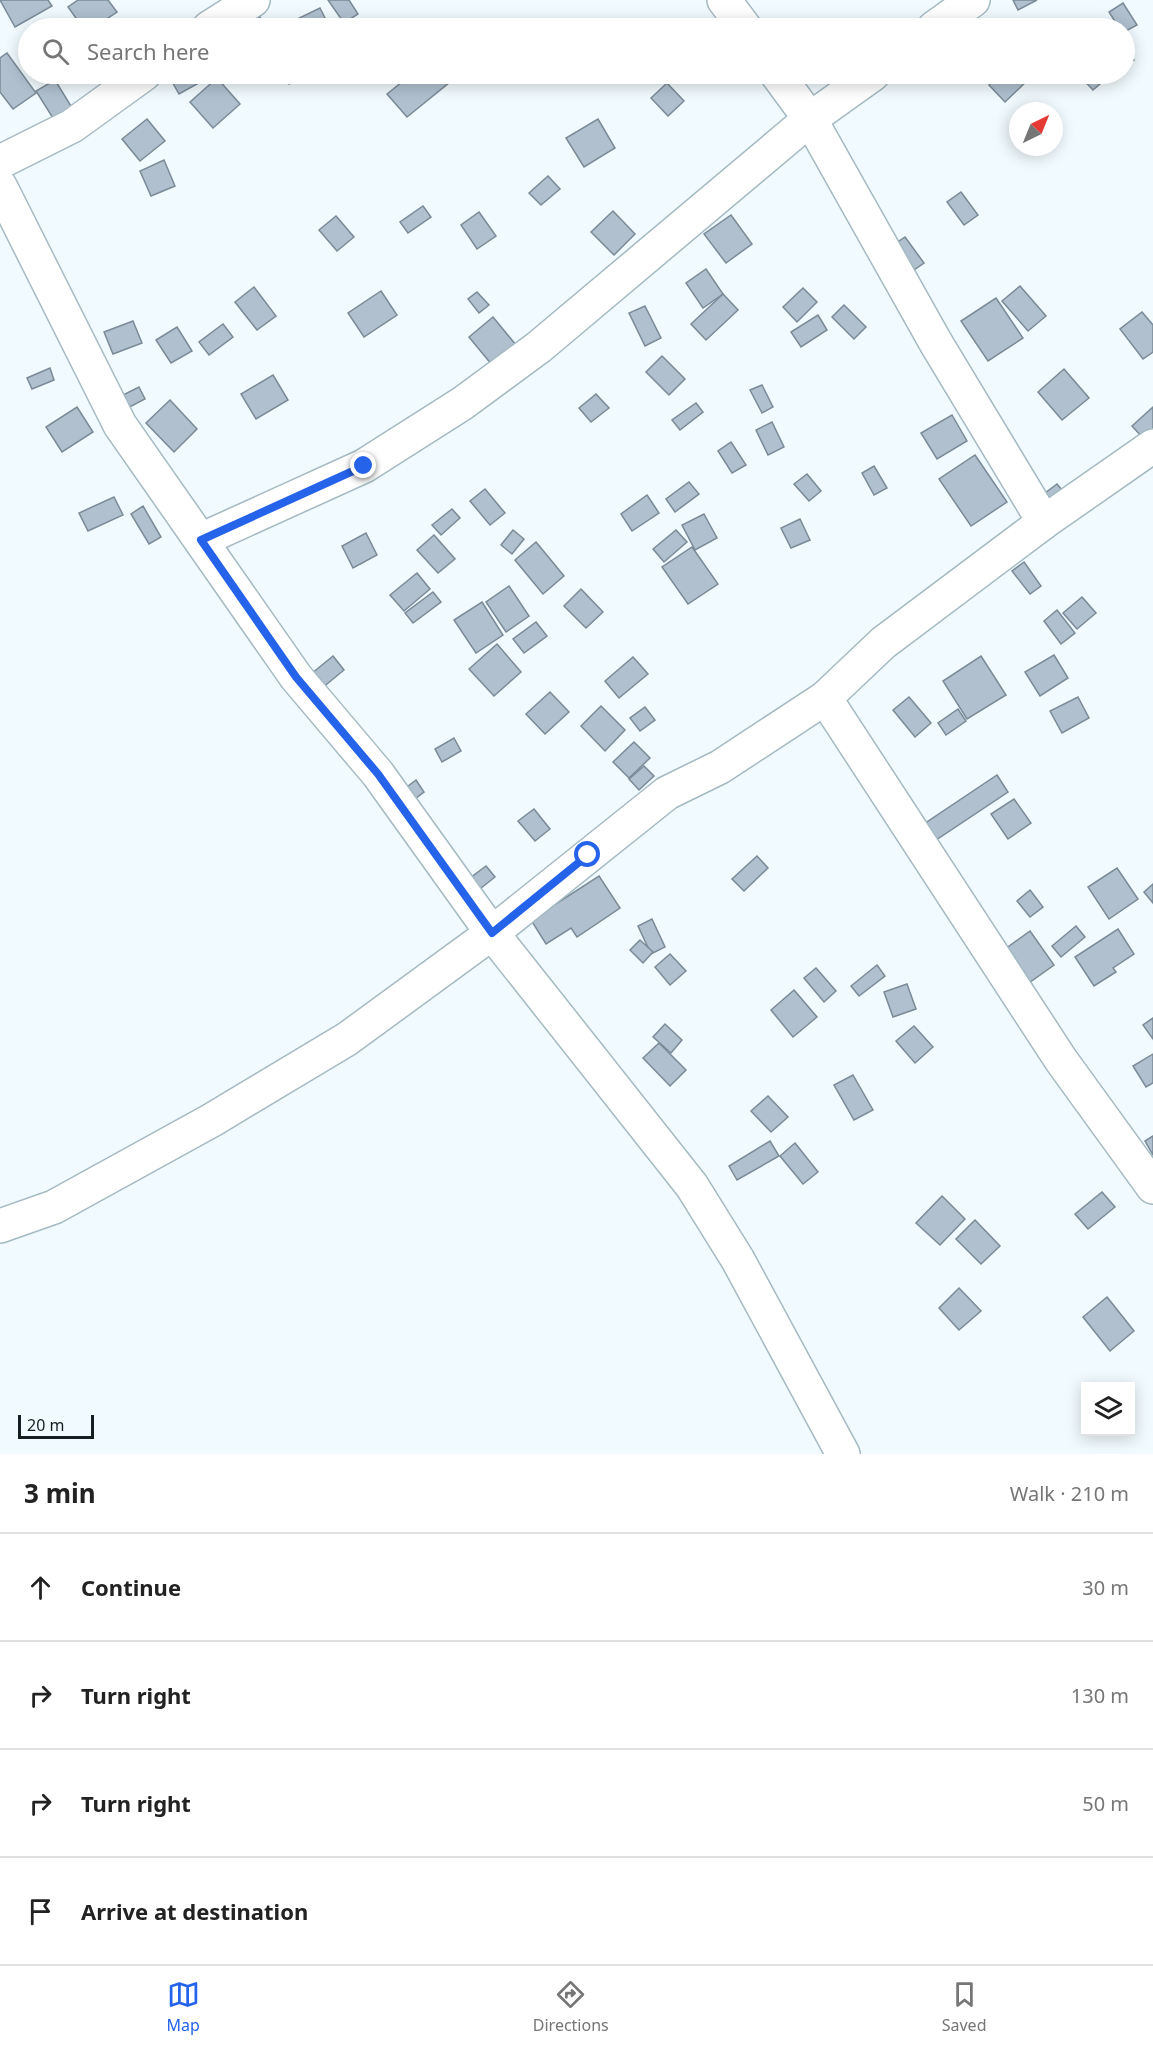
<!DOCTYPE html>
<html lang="en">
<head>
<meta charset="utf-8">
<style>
	:root { --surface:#fff; --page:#f6f6f6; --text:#222; --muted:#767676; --line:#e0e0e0; --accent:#2563eb }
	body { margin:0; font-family:"Noto Sans",sans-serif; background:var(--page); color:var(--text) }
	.controls { position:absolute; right:18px; bottom:18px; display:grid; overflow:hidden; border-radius:0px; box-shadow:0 3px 15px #0003 }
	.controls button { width:54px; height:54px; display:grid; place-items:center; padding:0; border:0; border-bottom:2px solid var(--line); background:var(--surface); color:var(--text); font:30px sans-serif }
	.compass { position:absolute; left:1009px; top:102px; width:54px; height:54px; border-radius:50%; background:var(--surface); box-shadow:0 3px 15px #0003; rotate:43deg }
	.scale { position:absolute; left:18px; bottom:15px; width:76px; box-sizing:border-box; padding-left:6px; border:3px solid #151e21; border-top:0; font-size:16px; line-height:21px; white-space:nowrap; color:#151e21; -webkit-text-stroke:4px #f1fafe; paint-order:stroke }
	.stop { position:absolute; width:18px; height:18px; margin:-14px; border:4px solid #2563eb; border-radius:50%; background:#fff }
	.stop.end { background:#2563eb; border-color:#fff; box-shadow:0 2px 6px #0008 }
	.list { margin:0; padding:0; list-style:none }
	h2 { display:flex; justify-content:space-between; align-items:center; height:78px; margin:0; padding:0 24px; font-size:26px }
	h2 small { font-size:20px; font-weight:400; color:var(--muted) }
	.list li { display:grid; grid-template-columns:39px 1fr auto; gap:18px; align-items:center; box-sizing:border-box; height:108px; padding:0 24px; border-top:2px solid var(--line) }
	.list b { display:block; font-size:22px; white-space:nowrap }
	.list em { font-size:20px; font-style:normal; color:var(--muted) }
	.icon { flex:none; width:33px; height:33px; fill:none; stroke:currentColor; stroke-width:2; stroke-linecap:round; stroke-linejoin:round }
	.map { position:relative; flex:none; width:1153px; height:1454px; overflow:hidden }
	.search { position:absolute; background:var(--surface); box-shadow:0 3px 15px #0003; left:18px; right:18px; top:18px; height:66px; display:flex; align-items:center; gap:15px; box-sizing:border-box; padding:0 21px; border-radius:33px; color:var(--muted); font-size:22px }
	.sheet { height:510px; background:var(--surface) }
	nav { display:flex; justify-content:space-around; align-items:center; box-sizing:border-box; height:84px; border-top:2px solid var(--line); background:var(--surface); font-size:16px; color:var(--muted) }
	nav a { display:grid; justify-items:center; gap:3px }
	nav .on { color:var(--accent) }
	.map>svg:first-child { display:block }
	.building { fill:#b0c0cf; stroke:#7a8a97; stroke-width:1.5 }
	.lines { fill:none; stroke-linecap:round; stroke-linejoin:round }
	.minor-casing { stroke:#a4bac3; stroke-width:36 }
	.minor { stroke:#fff; stroke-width:33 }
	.route { stroke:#2563eb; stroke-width:8 }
</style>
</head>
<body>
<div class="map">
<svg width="1153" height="1454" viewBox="0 0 1153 1454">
	<rect width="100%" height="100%" fill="#f1fafe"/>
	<g class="building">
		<polygon points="0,0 48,0 52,6 15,27"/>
		<polygon points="78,0 108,0 117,12 93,28 83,28 68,7"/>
		<polygon points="328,0 349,0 358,14 344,23"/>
		<polygon points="1013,0 1037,0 1018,10"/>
		<polygon points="1123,3 1137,25 1124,32 1124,28 1119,28 1109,12"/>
		<polygon points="320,8 330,28 294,28 291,22"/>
		<polygon points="260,17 265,28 248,28 245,24"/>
		<polygon points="1124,46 1134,60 1124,66"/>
		<polygon points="7,53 36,93 13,109 0,92 0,58"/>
		<polygon points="173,74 191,74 197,84 179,94 169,76"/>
		<polygon points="280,74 301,74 289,84"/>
		<polygon points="412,74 444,74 450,82 407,117 387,94"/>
		<polygon points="552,74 573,74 557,82"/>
		<polygon points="795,74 810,74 801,80"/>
		<polygon points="1001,74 1026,74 1030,78 1005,102 989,85"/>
		<polygon points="1078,74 1102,74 1107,78 1093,90"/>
		<polygon points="217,78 240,104 213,128 190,102"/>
		<polygon points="55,80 74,111 56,123 36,91"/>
		<polygon points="667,83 684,101 668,116 651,98"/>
		<polygon points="147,119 165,141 140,161 122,139"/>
		<polygon points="598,119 615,148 584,167 566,138"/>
		<polygon points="164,160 175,186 151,196 140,171"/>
		<polygon points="548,176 560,189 541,205 529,193"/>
		<polygon points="961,192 978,215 964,225 947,202"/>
		<polygon points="423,206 431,217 408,233 400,222"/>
		<polygon points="613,211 635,234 614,255 591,232"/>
		<polygon points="479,212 496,236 477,249 461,225"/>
		<polygon points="731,215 752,244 726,263 704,234"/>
		<polygon points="336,216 354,237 337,251 319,230"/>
		<polygon points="905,237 924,263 908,274 889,248"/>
		<polygon points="706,269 723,294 703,308 686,283"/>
		<polygon points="1020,286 1046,316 1028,331 1002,301"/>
		<polygon points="254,287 276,316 257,330 235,302"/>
		<polygon points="803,288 817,302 797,322 783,307"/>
		<polygon points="381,291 397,315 364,337 348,313"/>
		<polygon points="477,292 489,305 479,313 468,299"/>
		<polygon points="723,294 738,310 706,340 691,324"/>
		<polygon points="996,298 1023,338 988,361 961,321"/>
		<polygon points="844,305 866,327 854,339 832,317"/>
		<polygon points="645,306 661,338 645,346 629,313"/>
		<polygon points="1142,312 1153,325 1153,352 1143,359 1120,329"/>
		<polygon points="818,315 827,330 801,347 791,332"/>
		<polygon points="493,317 516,345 492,365 469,337"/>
		<polygon points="133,321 142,343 113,354 104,332"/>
		<polygon points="223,324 233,337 209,355 199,342"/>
		<polygon points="177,327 192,351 171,363 156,340"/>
		<polygon points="662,356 685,379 669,395 646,372"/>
		<polygon points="50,368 54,380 32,389 27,378"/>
		<polygon points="1064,369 1089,398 1062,420 1038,392"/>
		<polygon points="273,375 288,400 256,419 241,394"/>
		<polygon points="762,385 773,407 762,413 750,390"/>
		<polygon points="139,387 145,399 120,412 113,400"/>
		<polygon points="596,394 609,408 591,422 579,408"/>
		<polygon points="170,400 197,429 174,452 146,423"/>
		<polygon points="696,403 703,412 680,430 672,420"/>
		<polygon points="77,407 93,432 62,452 46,427"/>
		<polygon points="1153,407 1153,429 1143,438 1132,426"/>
		<polygon points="952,415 967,441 937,459 921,433"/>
		<polygon points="772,422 784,447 768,455 756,430"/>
		<polygon points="731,442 746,465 732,473 718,451"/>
		<polygon points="975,455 1007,502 971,526 939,479"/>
		<polygon points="874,466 887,488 874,495 862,473"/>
		<polygon points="807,474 821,491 809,501 794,484"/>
		<polygon points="689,482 699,494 675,512 666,499"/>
		<polygon points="1057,484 1067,496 1033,502"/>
		<polygon points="485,489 505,513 490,525 470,501"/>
		<polygon points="647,495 659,513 632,531 621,514"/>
		<polygon points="114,497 123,515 88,531 79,513"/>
		<polygon points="143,506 161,537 149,544 131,514"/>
		<polygon points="452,509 460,518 441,535 432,525"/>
		<polygon points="704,514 717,538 695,550 682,525"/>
		<polygon points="800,519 810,540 791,548 781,528"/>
		<polygon points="513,530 524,539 512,554 501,545"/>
		<polygon points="676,530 687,542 664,562 653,549"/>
		<polygon points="366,533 377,555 353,568 342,546"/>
		<polygon points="434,535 455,559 438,573 417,550"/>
		<polygon points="536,542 564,576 543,594 515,560"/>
		<polygon points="692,547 718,584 688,604 662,567"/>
		<polygon points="1024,562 1041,586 1030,594 1012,571"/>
		<polygon points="417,573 430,589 404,611 390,595"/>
		<polygon points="509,586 529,616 506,632 486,602"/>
		<polygon points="581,589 603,612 586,628 564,606"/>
		<polygon points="433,592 441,602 413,623 405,613"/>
		<polygon points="1082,597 1096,613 1077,629 1063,613"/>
		<polygon points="482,602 503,635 476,653 454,620"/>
		<polygon points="1057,610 1075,633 1061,644 1044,621"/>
		<polygon points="536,622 547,636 524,653 513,639"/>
		<polygon points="497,644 521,672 494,696 469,669"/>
		<polygon points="1054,655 1068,678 1040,696 1025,672"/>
		<polygon points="333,656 344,670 316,693 305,679"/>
		<polygon points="981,656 1006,695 967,719 943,681"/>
		<polygon points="633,657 648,674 619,698 605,681"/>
		<polygon points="550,692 569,712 545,734 526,714"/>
		<polygon points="909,697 931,723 915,737 893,710"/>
		<polygon points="1078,697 1089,718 1062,733 1050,711"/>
		<polygon points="601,706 625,730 605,751 581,726"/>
		<polygon points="645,707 655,720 640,731 630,718"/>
		<polygon points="958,709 966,721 946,735 938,723"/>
		<polygon points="454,738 461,751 442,762 435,749"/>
		<polygon points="634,742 650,758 629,778 613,762"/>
		<polygon points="644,766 654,776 639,790 629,779"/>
		<polygon points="997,775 1008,792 927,846 915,830"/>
		<polygon points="416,780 424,792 411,802 403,790"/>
		<polygon points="1014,799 1031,823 1008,839 991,814"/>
		<polygon points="534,809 550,829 535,841 518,821"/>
		<polygon points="757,856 768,868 744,891 732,879"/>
		<polygon points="486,866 495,877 471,896 462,884"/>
		<polygon points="1117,868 1138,899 1109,919 1088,887"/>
		<polygon points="599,876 620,908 577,937 571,928 546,944 531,920"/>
		<polygon points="1153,884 1153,903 1144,892"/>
		<polygon points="1030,890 1043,907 1030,917 1017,901"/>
		<polygon points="652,919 665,947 651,954 638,926"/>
		<polygon points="1076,926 1085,937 1061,957 1052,946"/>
		<polygon points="1118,929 1134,954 1113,968 1116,972 1094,986 1075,957"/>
		<polygon points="1030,931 1054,965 1019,990 994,957"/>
		<polygon points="640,940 653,952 643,963 630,950"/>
		<polygon points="670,954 686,971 670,985 655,967"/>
		<polygon points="877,965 885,976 859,996 851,986"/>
		<polygon points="816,968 836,991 824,1002 804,978"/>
		<polygon points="907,984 916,1009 893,1017 884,992"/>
		<polygon points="794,990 817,1017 793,1037 771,1010"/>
		<polygon points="1153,1018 1153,1039 1143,1025"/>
		<polygon points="665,1024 682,1040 671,1053 653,1037"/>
		<polygon points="914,1026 933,1047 915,1063 896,1041"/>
		<polygon points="659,1043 686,1070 670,1086 643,1058"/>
		<polygon points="1153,1054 1153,1083 1146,1087 1133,1066"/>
		<polygon points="853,1075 873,1110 854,1120 834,1085"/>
		<polygon points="768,1096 788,1117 771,1132 751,1111"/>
		<polygon points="1153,1136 1153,1155 1145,1141"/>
		<polygon points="770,1141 779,1156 737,1180 729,1166"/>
		<polygon points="795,1143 818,1172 803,1184 780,1156"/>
		<polygon points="1102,1192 1115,1207 1088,1229 1075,1214"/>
		<polygon points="942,1196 965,1219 940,1245 916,1223"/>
		<polygon points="975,1220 1000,1246 981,1264 956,1239"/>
		<polygon points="959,1288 981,1311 959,1330 939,1308"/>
		<polygon points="1107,1297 1134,1331 1110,1351 1083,1317"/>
	</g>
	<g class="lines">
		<g class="minor-casing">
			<g id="minor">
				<polyline points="724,0 745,28"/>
				<polyline points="209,28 253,0"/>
				<polyline points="934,28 973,0"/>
				<polyline points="777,74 810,119 936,343 1044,522"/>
				<polyline points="0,162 72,126 144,74"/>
				<polyline points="0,186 120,425 296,677 378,774 492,933 692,1186 738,1260 843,1454"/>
				<polyline points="201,540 364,466 463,403 539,347 810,119 873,74"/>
				<polyline points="825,698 1061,1060 1153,1187"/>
				<polyline points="0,1226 54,1207 212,1120 347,1039 492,933 667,793 720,767 825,698 883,643 1044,522 1153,446"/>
			</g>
		</g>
		<use href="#minor" class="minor"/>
	</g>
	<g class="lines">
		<polyline class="route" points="364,466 201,540 296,677 378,774 492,933 588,855"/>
	</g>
</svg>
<div class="controls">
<button><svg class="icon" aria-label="layers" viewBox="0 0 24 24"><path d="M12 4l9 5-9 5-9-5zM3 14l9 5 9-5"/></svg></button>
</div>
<svg class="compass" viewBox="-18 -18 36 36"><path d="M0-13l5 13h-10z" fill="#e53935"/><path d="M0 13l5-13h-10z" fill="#767676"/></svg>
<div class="scale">20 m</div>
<div class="stop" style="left:588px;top:855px"></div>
<div class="stop end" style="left:364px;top:466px"></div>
<div class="search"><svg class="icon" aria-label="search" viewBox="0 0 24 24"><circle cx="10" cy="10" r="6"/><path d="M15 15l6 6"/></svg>Search here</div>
</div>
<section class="sheet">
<h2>3 min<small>Walk · 210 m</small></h2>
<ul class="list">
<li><svg class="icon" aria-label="ahead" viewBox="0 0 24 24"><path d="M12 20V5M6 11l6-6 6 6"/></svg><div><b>Continue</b></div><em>30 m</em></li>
<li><svg class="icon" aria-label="right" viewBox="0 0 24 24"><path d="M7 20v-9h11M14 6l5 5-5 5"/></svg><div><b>Turn right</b></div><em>130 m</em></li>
<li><svg class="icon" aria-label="right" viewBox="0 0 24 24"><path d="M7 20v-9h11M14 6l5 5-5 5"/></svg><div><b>Turn right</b></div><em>50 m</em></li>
<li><svg class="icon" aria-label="arrive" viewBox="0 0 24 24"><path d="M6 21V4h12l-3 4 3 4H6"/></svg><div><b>Arrive at destination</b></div></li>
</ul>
</section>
<nav>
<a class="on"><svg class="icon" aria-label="map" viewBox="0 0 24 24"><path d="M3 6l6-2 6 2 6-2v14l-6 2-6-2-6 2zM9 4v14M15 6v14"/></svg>Map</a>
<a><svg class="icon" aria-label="directions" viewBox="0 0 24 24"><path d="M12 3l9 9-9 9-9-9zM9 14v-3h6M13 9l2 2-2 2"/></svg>Directions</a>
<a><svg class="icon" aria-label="saved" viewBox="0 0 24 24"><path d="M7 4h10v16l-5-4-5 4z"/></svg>Saved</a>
</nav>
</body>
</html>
